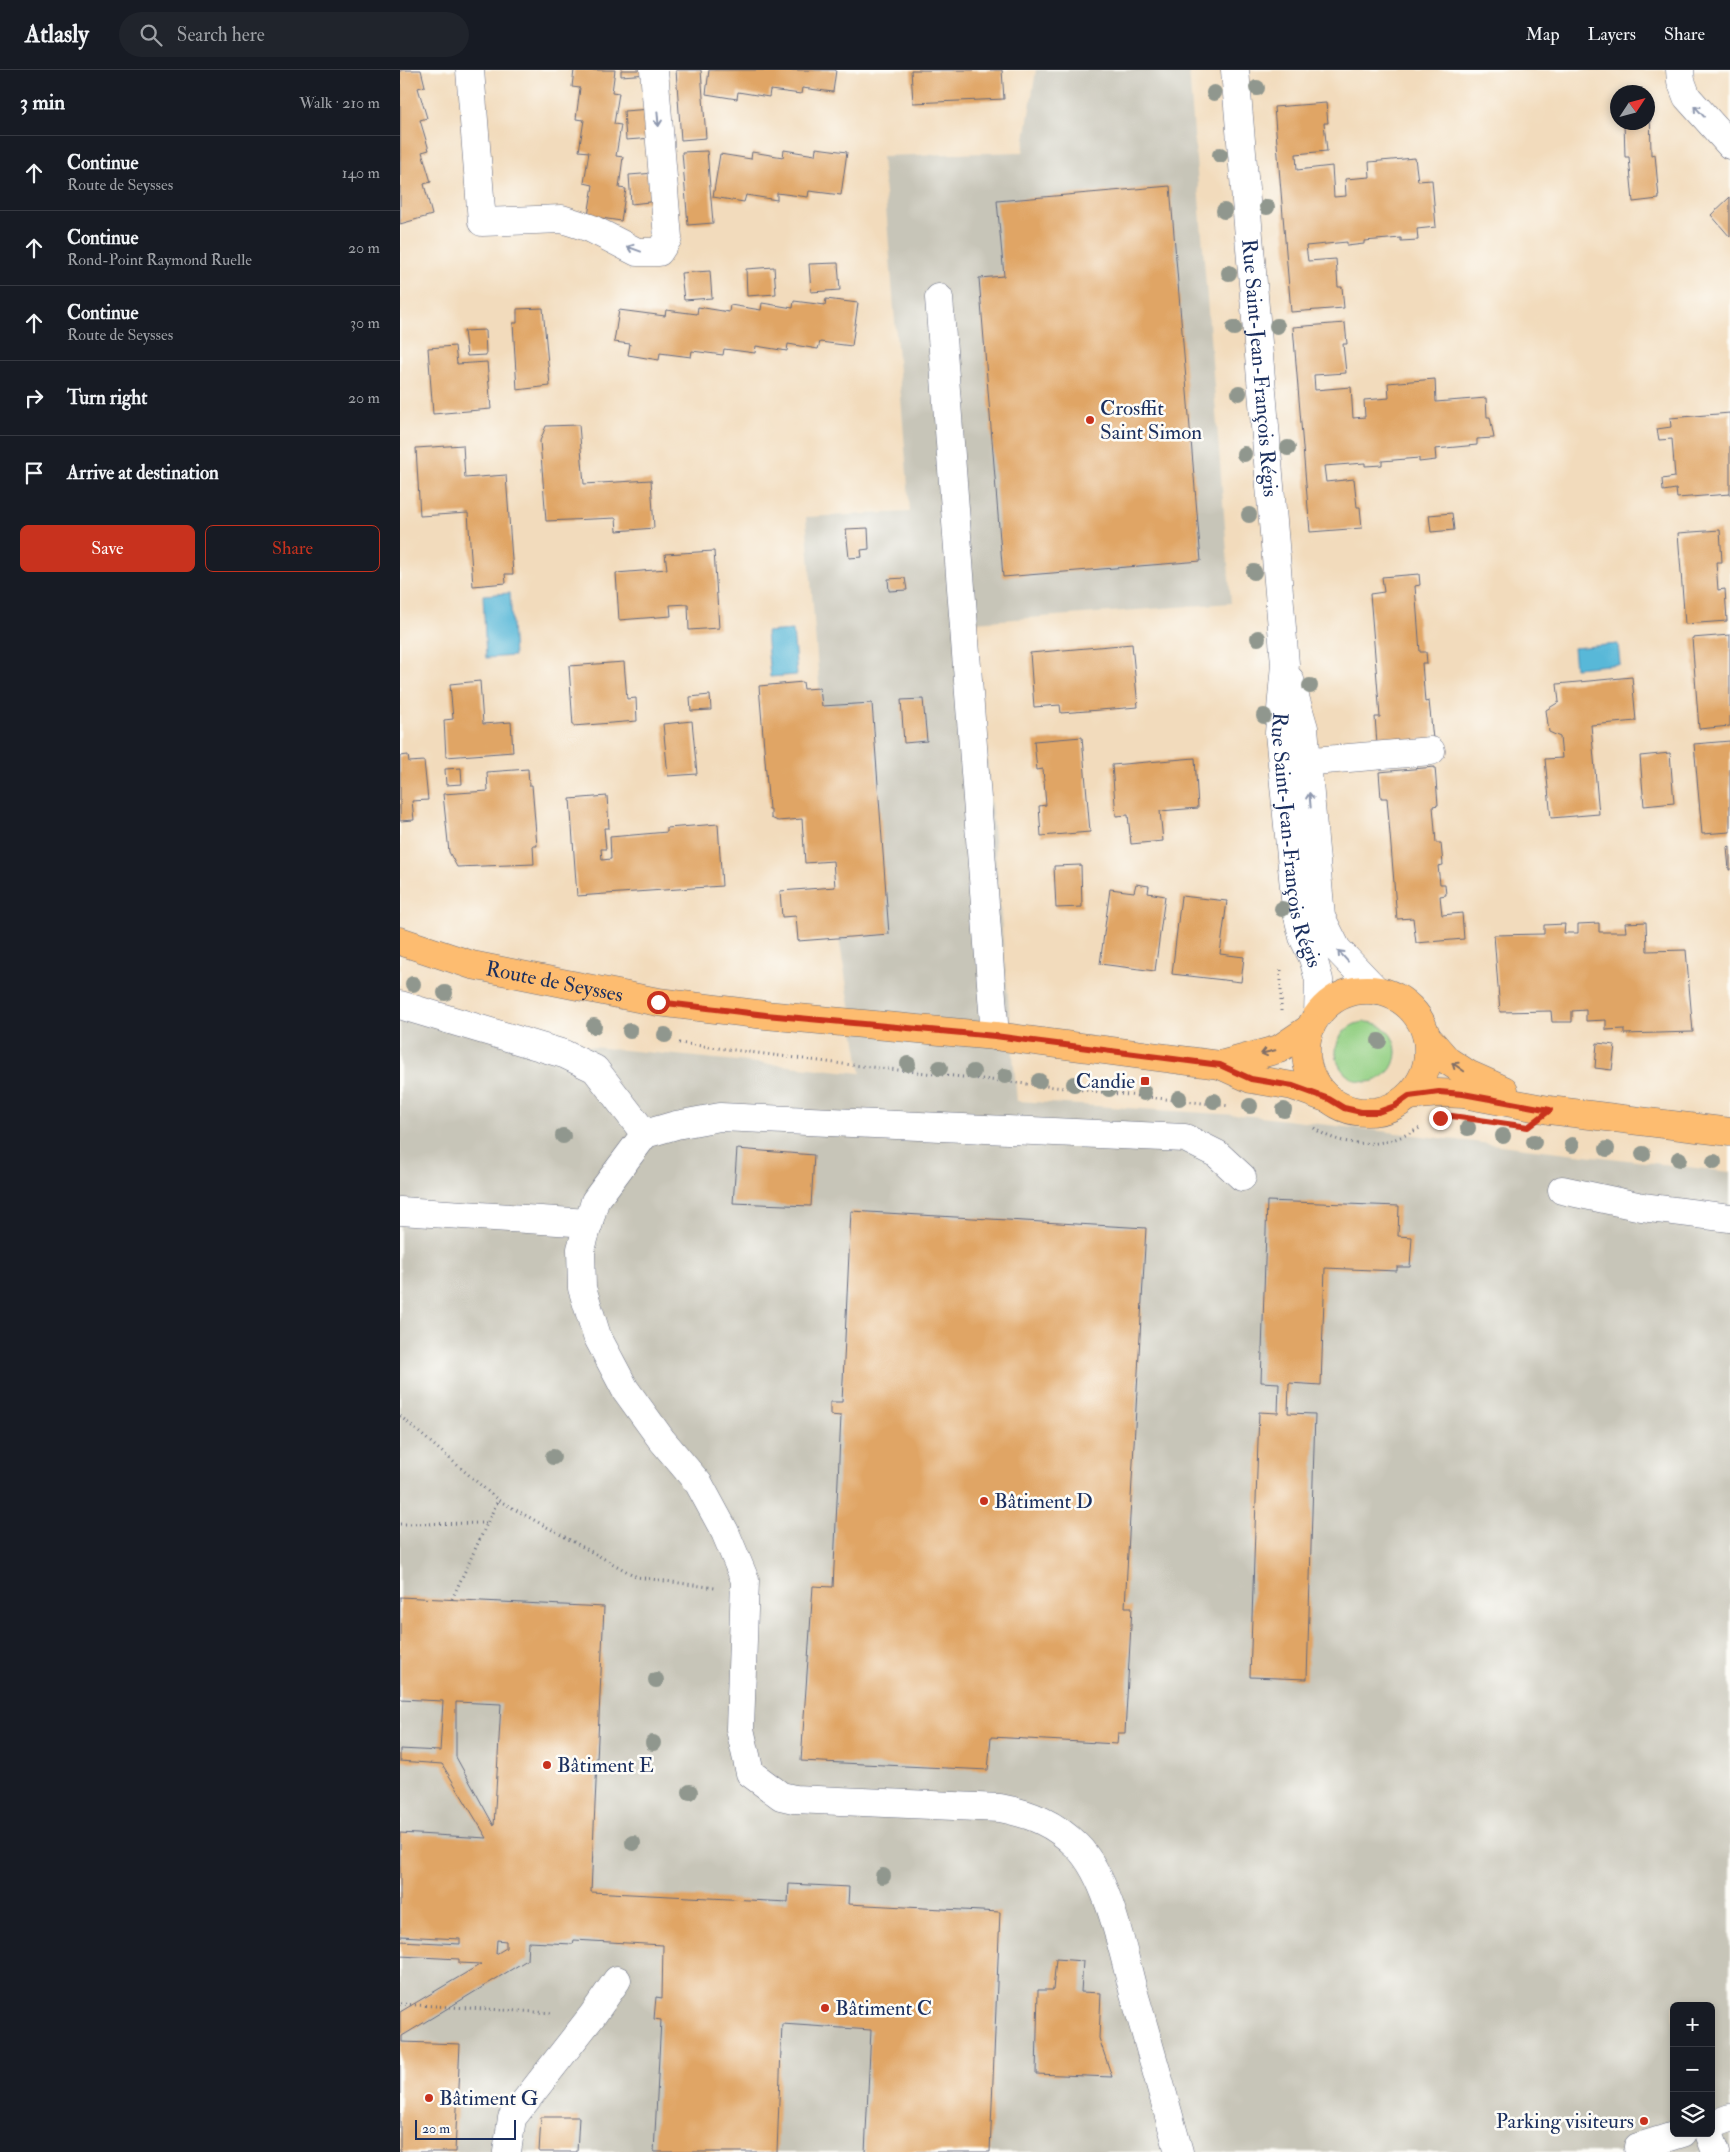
<!DOCTYPE html>
<html lang="en">
<head>
<meta charset="utf-8">
<style>
	:root { --surface:#171b24; --page:#20242c; --text:#f1f3f6; --muted:#9ea1a6; --line:#363941; --accent:#c8321e }
	body { margin:0; font-family:"IM FELL Double Pica",serif; background:var(--page); color:var(--text) }
	.controls { position:absolute; right:15px; bottom:15px; display:grid; overflow:hidden; border-radius:8px; box-shadow:0 2px 8px #0003 }
	.controls button { width:45px; height:45px; display:grid; place-items:center; padding:0; border:0; border-bottom:1px solid var(--line); background:var(--surface); color:var(--text); font:25px sans-serif }
	.compass { position:absolute; left:1210px; top:15px; width:45px; height:45px; border-radius:50%; background:var(--surface); box-shadow:0 2px 8px #0003; rotate:54deg }
	.scale { position:absolute; left:15px; bottom:12px; width:101px; box-sizing:border-box; padding-left:5px; border:2px solid #1b2f5e; border-top:0; font-size:14px; line-height:18px; white-space:nowrap; color:#1b2f5e; -webkit-text-stroke:4px #fdfcf7; paint-order:stroke }
	.stop { position:absolute; width:15px; height:15px; margin:-11px; border:4px solid #c8321e; border-radius:50%; background:#fff }
	.stop.end { background:#c8321e; border-color:#fff; box-shadow:0 1px 5px #0008 }
	.list { margin:0; padding:0; list-style:none }
	h2 { display:flex; justify-content:space-between; align-items:center; height:65px; margin:0; padding:0 20px; font-size:21px }
	h2 small { font-size:16px; font-weight:400; color:var(--muted) }
	.list li { display:grid; grid-template-columns:32px 1fr auto; gap:15px; align-items:center; box-sizing:border-box; height:75px; padding:0 20px; border-top:1px solid var(--line) }
	.list b { display:block; font-size:19px; white-space:nowrap }
	.list p { margin:0; font-size:16px; white-space:nowrap; color:var(--muted) }
	.list em { font-size:16px; font-style:normal; color:var(--muted) }
	.actions { display:flex; gap:10px; padding:15px 20px }
	.actions a { flex:1; padding:11px 0; border:1px solid var(--accent); border-radius:8px; text-align:center; font-size:18px; color:var(--accent) }
	.actions .main { background:var(--accent); color:#fff }
	.icon { flex:none; width:28px; height:28px; fill:none; stroke:currentColor; stroke-width:2; stroke-linecap:round; stroke-linejoin:round }
	.map { position:relative; flex:none; width:1330px; height:2082px; overflow:hidden }
	header { display:flex; align-items:center; gap:30px; box-sizing:border-box; height:70px; padding:0 25px; background:var(--surface); border-bottom:1px solid var(--line) }
	header strong { font-size:24px }
	nav { display:flex; gap:28px; margin-inline-start:auto; font-size:18px }
	.search { width:350px; height:45px; background:var(--page); display:flex; align-items:center; gap:12px; box-sizing:border-box; padding:0 18px; border-radius:28px; color:var(--muted); font-size:19px }
	main { display:flex }
	aside { flex:1; background:var(--surface) }
	.map>svg:first-child { display:block }
	.industrial { fill:#c7c5b8; fill-rule:evenodd }
	.green { fill:#94d084; stroke:#588071 }
	.water { fill:#59b8d8; stroke:#3a749b }
	.building { fill:#e0a565; fill-rule:evenodd }
	.lines { fill:none; stroke-linecap:round; stroke-linejoin:round }
	.minor-casing { stroke:#666b7f; stroke-width:29 }
	.major-casing { stroke:#666b7f; stroke-width:29 }
	.path { stroke:#666b7f; stroke-width:3; stroke-dasharray:1 4; stroke-linecap:butt }
	.minor { stroke:#fff; stroke-width:28 }
	.major { stroke:#fdbc6f; stroke-width:28 }
	.tree { fill:#90978e }
	.oneway { stroke:#8d97ae }
	.oneway2 { stroke:#816e66 }
	.route { stroke:#c8321e; stroke-width:6 }
	.poi-dot { fill:#c8321e; stroke:#fdfcf7; stroke-width:2 }
	.labels { text-anchor:middle; stroke-width:5; stroke-linejoin:round; paint-order:stroke }
	.street-label { font-size:21px; fill:#1b2f5e; stroke:#fdfcf7 }
	.poi-label { font-size:21px; fill:#1b2f5e; stroke:#fdfcf7; text-anchor:start }
</style>
</head>
<body>
<header>
<strong>Atlasly</strong>
<div class="search"><svg class="icon" aria-label="search" viewBox="0 0 24 24"><circle cx="10" cy="10" r="6"/><path d="M15 15l6 6"/></svg>Search here</div>
<nav><a>Map</a><a>Layers</a><a>Share</a></nav>
</header>
<main>
<aside>
<h2>3 min<small>Walk · 210 m</small></h2>
<ul class="list">
<li><svg class="icon" aria-label="ahead" viewBox="0 0 24 24"><path d="M12 20V5M6 11l6-6 6 6"/></svg><div><b>Continue</b><p>Route de Seysses</p></div><em>140 m</em></li>
<li><svg class="icon" aria-label="ahead" viewBox="0 0 24 24"><path d="M12 20V5M6 11l6-6 6 6"/></svg><div><b>Continue</b><p>Rond-Point Raymond Ruelle</p></div><em>20 m</em></li>
<li><svg class="icon" aria-label="ahead" viewBox="0 0 24 24"><path d="M12 20V5M6 11l6-6 6 6"/></svg><div><b>Continue</b><p>Route de Seysses</p></div><em>30 m</em></li>
<li><svg class="icon" aria-label="right" viewBox="0 0 24 24"><path d="M7 20v-9h11M14 6l5 5-5 5"/></svg><div><b>Turn right</b></div><em>20 m</em></li>
<li><svg class="icon" aria-label="arrive" viewBox="0 0 24 24"><path d="M6 21V4h12l-3 4 3 4H6"/></svg><div><b>Arrive at destination</b></div></li>
</ul>
<div class="actions"><a class="main">Save</a><a>Share</a></div>
</aside>
<div class="map">
<svg width="1330" height="2082" viewBox="0 0 1330 2082">
	<rect width="100%" height="100%" fill="#fdfcf7"/>
	<filter id="ink" filterUnits="userSpaceOnUse"><feTurbulence type="fractalNoise" baseFrequency=".02" numOctaves="2"/><feDisplacementMap in="SourceGraphic" scale="10" xChannelSelector="R" yChannelSelector="G"/><feConvolveMatrix kernelMatrix="1 2 1 2 8 2 1 2 1" color-interpolation-filters="sRGB"/></filter>
	<filter id="wash" filterUnits="userSpaceOnUse"><feTurbulence type="fractalNoise" baseFrequency=".0096" numOctaves="4" result="noise"/><feDisplacementMap in="SourceGraphic" scale="20" xChannelSelector="R" yChannelSelector="G"/><feGaussianBlur stdDeviation="1.12" result="paint"/><feColorMatrix in="noise" values="0 0 0 0 0 0 0 0 0 0 0 0 0 0 0 0 0 1.4 0 .05"/><feComposite in="paint" operator="in"/></filter>
	<g filter="url(#wash)">
		<rect width="100%" height="100%" fill="#f2dbbc"/>
		<path class="industrial" d="M 636,0 L 789,0 L 831,533 L 575,552 L 617,1031 L 852,1046 L 1330,1102 L 1330,2082 L 0,2082 L 0,925 L 121,970 L 461,1003 L 439,868 L 406,447 L 510,442 L 482,86 L 623,82 ZM 1274,1936 L 1311,1936 L 1311,2063 L 1274,2063 Z"/>
		<circle class="green" cx="966" cy="982" r="30"/>
		<g class="water">
			<polygon points="110,523 114,586 86,588 83,525"/>
			<polygon points="393,560 397,605 370,607 366,562"/>
			<polygon points="1218,574 1220,594 1175,598 1173,578"/>
		</g>
		<g id="blocks">
			<g class="building">
				<polygon points="0,0 21,0 25,16 18,18 27,48 20,50 29,80 22,82 31,112 24,114 32,145 0,154"/>
				<polygon points="174,0 215,0 212,22 219,23 214,54 221,55 216,86 223,87 219,118 226,119 221,151 188,146 193,115 184,113 189,82 179,81 184,50 176,49 180,18 172,17"/>
				<polygon points="221,0 248,0 248,4 221,6"/>
				<polygon points="276,0 301,0 306,68 281,70"/>
				<polygon points="309,0 436,0 433,22 402,18 401,24 370,20 369,27 338,22 337,29 306,24"/>
				<polygon points="511,0 602,0 604,29 513,33"/>
				<polygon points="926,33 928,53 924,53 927,81 896,84 897,100 932,96 934,127 946,126 945,109 970,107 969,92 1015,88 1018,111 1032,110 1036,157 1017,159 1018,170 1001,171 1001,168 964,171 964,174 947,176 947,172 906,176 908,191 936,189 938,217 942,217 944,238 891,242 874,37"/>
				<polygon points="1248,35 1250,35 1251,85 1255,84 1259,129 1233,132 1229,87 1225,87 1224,52 1248,52"/>
				<polygon points="251,39 253,68 226,70 224,41"/>
				<polygon points="416,78 447,82 441,125 409,121 408,127 377,123 377,130 346,125 344,132 313,127 320,84 351,89 352,82 383,87 384,80 415,85"/>
				<polygon points="307,81 313,153 288,155 282,82"/>
				<polygon points="255,103 258,131 231,134 229,105"/>
				<polygon points="770,116 801,491 603,507 579,208 604,206 597,131"/>
				<polygon points="1330,127 1330,167 1311,145"/>
				<polygon points="438,193 440,220 411,222 409,194"/>
				<polygon points="374,197 376,224 347,226 346,199"/>
				<polygon points="310,201 312,228 284,230 281,203"/>
				<polygon points="426,229 458,233 452,276 420,272 418,279 388,274 387,281 356,276 355,283 324,279 323,285 292,281 291,287 260,283 259,290 228,285 230,274 214,272 219,240 265,246 266,240 297,244 298,237 329,242 330,235 361,240 362,233 393,238 394,231 425,235"/>
				<polygon points="143,238 150,316 117,320 113,253 117,253 117,239"/>
				<polygon points="945,253 947,274 943,274 946,303 914,305 915,320 951,317 953,348 965,347 964,330 989,328 988,313 1035,309 1036,332 1086,328 1087,347 1090,347 1094,368 1077,369 1077,375 1035,379 1036,390 1019,392 1019,388 982,391 982,395 965,396 965,393 924,396 926,412 954,409 957,437 960,437 962,458 910,462 893,257"/>
				<polygon points="85,260 86,285 67,286 64,261"/>
				<polygon points="55,276 57,294 87,292 91,339 33,344 28,278"/>
				<polygon points="1330,343 1330,424 1277,428 1276,419 1263,421 1262,409 1275,407 1272,369 1259,370 1257,359 1271,357 1270,348"/>
				<polygon points="179,355 184,414 251,410 254,458 217,461 216,448 146,451 140,371 146,356"/>
				<polygon points="63,375 65,408 106,405 113,504 105,504 106,513 73,516 68,443 20,446 16,378"/>
				<polygon points="1052,443 1054,460 1031,462 1029,445"/>
				<polygon points="468,458 469,479 461,480 462,487 449,488 446,459"/>
				<polygon points="1320,460 1322,492 1316,492 1318,520 1325,519 1327,551 1285,554 1278,463"/>
				<polygon points="314,481 319,558 289,560 288,534 270,535 271,546 219,550 216,503 267,499 265,484"/>
				<polygon points="1019,504 1020,515 1015,516 1020,582 1026,582 1027,593 1022,593 1025,632 1029,631 1033,669 977,674 975,647 980,647 970,524 984,522 982,507"/>
				<polygon points="505,508 507,520 489,521 488,509"/>
				<polygon points="1330,565 1330,656 1299,659 1292,568"/>
				<polygon points="732,574 738,637 661,643 660,635 634,637 630,583"/>
				<polygon points="224,592 227,629 236,628 237,651 173,656 169,596"/>
				<polygon points="1232,607 1236,651 1191,655 1199,744 1151,748 1145,689 1162,688 1160,667 1149,662 1146,640 1159,632 1157,614"/>
				<polygon points="80,611 83,654 111,652 113,682 46,687 44,650 53,649 50,614"/>
				<polygon points="403,612 404,619 420,618 422,636 472,633 489,864 398,871 396,846 382,847 380,821 435,817 433,791 405,793 402,749 378,751 371,748 371,739 369,739 359,616"/>
				<polygon points="310,625 311,640 291,641 290,627"/>
				<polygon points="523,629 527,671 504,673 501,630"/>
				<polygon points="292,651 297,704 268,706 263,654"/>
				<polygon points="682,667 690,762 641,766 639,736 646,735 643,699 637,700 634,671"/>
				<polygon points="1330,671 1330,762 1302,764 1294,674"/>
				<polygon points="1270,683 1274,733 1244,736 1240,686"/>
				<polygon points="8,685 9,692 24,691 28,730 12,731 14,750 0,751 0,686"/>
				<polygon points="795,688 798,738 760,741 763,771 731,774 728,745 716,746 712,695"/>
				<polygon points="1035,697 1038,735 1033,736 1036,773 1041,773 1043,795 1038,796 1040,814 1045,814 1046,825 1040,826 1042,845 1062,843 1064,869 1016,873 1013,848 997,849 987,728 981,728 979,702"/>
				<polygon points="61,698 62,714 46,715 45,699"/>
				<polygon points="128,699 129,715 132,715 137,776 133,776 134,794 57,797 49,782 43,724 88,721 87,702"/>
				<polygon points="207,726 209,758 204,758 206,779 201,779 202,790 211,789 210,767 267,762 267,758 318,754 322,816 177,826 170,729"/>
				<polygon points="1330,776 1330,800 1329,800 1327,777"/>
				<polygon points="681,795 682,837 656,838 654,796"/>
				<polygon points="736,814 749,816 748,823 765,826 755,901 700,894 710,819 734,822"/>
				<polygon points="781,826 827,831 820,884 844,887 841,912 772,904"/>
				<polygon points="1246,852 1247,881 1286,880 1293,962 1224,964 1224,959 1206,960 1206,950 1186,951 1186,940 1172,941 1172,952 1152,952 1151,941 1100,942 1094,865 1144,864 1144,855 1165,854 1164,863 1178,863 1178,854 1199,853 1199,862 1226,862 1225,853"/>
				<polygon points="1197,973 1215,975 1212,1000 1195,998"/>
				<polygon points="337,1079 414,1085 411,1136 333,1133"/>
				<polygon points="867,1131 999,1136 998,1166 1012,1167 1010,1197 997,1197 997,1201 925,1198 921,1315 889,1313 888,1343 915,1344 907,1609 850,1607 859,1342 878,1343 879,1313 861,1312"/>
				<polygon points="451,1141 746,1158 725,1537 732,1537 725,1663 718,1663 717,1674 591,1667 588,1700 401,1691 413,1516 433,1517 441,1346 430,1345 430,1332 442,1332"/>
				<path d="M 0,1527 L 204,1537 L 191,1822 L 388,1832 L 389,1814 L 449,1817 L 448,1834 L 600,1842 L 590,2082 L 465,2082 L 471,1960 L 382,1954 L 377,2082 L 254,2082 L 261,1950 L 254,1949 L 256,1927 L 262,1928 L 263,1875 L 174,1870 L 173,1874 L 128,1872 L 127,1890 L 2,1966 L 2,1972 L 60,1974 L 55,2082 L 0,2082 L 0,1942 L 81,1894 L 59,1893 L 59,1889 L 0,1886 L 0,1871 L 60,1874 L 60,1869 L 0,1866 L 0,1763 L 87,1768 L 42,1694 L 0,1691 L 0,1679 L 40,1681 L 43,1631 L 0,1629 ZM 56,1632 L 101,1634 L 94,1756 L 56,1687 ZM 97,1870 L 106,1871 L 106,1878 L 96,1884 Z"/>
				<polygon points="656,1889 683,1891 681,1922 701,1923 699,1968 712,2007 636,2004 638,1920 653,1920"/>
				<polygon points="141,2047 179,2047 177,2082 139,2082"/>
			</g>
		</g>
	</g>
	<g filter="url(#ink)">
		<use href="#blocks" fill-opacity="0" stroke="#666b7f" stroke-width="1"/>
		<g class="lines">
			<g class="minor-casing">
				<g id="minor">
					<polyline points="70,0 82,152 162,149 190,158 237,182 259,182 268,168 254,0"/>
					<path id="s1" d="M 835,0 L 885,594 L 879,663 L 896,838 L 903,867 L 913,888 L 919,910 L 918,945"/>
					<polyline points="1280,0 1281,11 1287,27 1330,75"/>
					<polyline points="539,228 595,966"/>
					<polyline points="890,610 904,658 921,847 937,879 977,921"/>
					<polyline points="890,693 1031,681"/>
					<path d="M 0,935 L 164,984 L 195,999 L 245,1064 L 195,1131 L 181,1179 L 182,1218 L 197,1266 L 225,1319 L 261,1369 L 299,1414 L 325,1462 L 345,1510 L 340,1659 L 350,1703 L 381,1726 L 394,1729 L 600,1738 C 631,1744 654,1753 677,1776 C 708,1807 722,1878 733,1920 C 749,1974 764,2028 779,2082"/>
					<polyline points="245,1064 276,1055 320,1047 785,1068 817,1084 842,1107"/>
					<polyline points="1162,1120 1242,1137 1330,1148"/>
					<polyline points="0,1141 189,1153"/>
					<polyline points="1311,2055 1330,2048"/>
					<polyline points="1309,2063 1316,2082"/>
					<polyline points="107,2082 112,2048 192,1946 217,1910"/>
					<polyline points="1240,2082 1238,2077 1283,2063"/>
				</g>
			</g>
			<g class="major-casing">
				<g id="major">
					<path id="s2" d="M 0,871 L 72,895 L 258,932 L 365,945 L 595,966 L 820,995 L 851,1009 L 893,1016 L 929,1029"/>
					<circle cx="967" cy="981" r="61"/>
					<polyline points="1027,967 1048,991 1068,1004 1104,1020"/>
					<polyline points="820,995 879,979 910,958"/>
					<polyline points="1009,1026 1039,1023 1063,1024 1149,1040 1330,1062"/>
				</g>
			</g>
			<g class="path">
				<polyline points="881,941 881,897"/>
				<polyline points="279,973 443,994 830,1036"/>
				<path d="M 914,1058 C 932,1072 961,1076 983,1072 C 996,1070 1008,1064 1020,1058"/>
				<polyline points="0,1346 98,1430 237,1507 315,1518"/>
				<polyline points="0,1454 86,1453"/>
				<polyline points="52,1529 98,1430"/>
				<polyline points="0,1934 154,1943"/>
			</g>
			<use href="#minor" class="minor"/>
			<use href="#major" class="major"/>
		</g>
		<g class="tree">
			<circle cx="857" cy="18" r="8"/>
			<circle cx="814" cy="23" r="8"/>
			<circle cx="820" cy="85" r="8"/>
			<circle cx="867" cy="137" r="8"/>
			<circle cx="824" cy="141" r="8"/>
			<circle cx="829" cy="203" r="8"/>
			<circle cx="877" cy="256" r="8"/>
			<circle cx="834" cy="258" r="8"/>
			<circle cx="839" cy="323" r="8"/>
			<circle cx="888" cy="378" r="8"/>
			<circle cx="844" cy="384" r="8"/>
			<circle cx="849" cy="445" r="8"/>
			<circle cx="854" cy="502" r="8"/>
			<circle cx="858" cy="568" r="8"/>
			<circle cx="910" cy="616" r="8"/>
			<circle cx="864" cy="646" r="8"/>
			<circle cx="882" cy="839" r="8"/>
			<circle cx="13" cy="914" r="8"/>
			<circle cx="45" cy="923" r="8"/>
			<circle cx="194" cy="956" r="8"/>
			<circle cx="230" cy="961" r="8"/>
			<circle cx="265" cy="965" r="8"/>
			<circle cx="979" cy="971" r="8"/>
			<circle cx="508" cy="994" r="8"/>
			<circle cx="540" cy="998" r="8"/>
			<circle cx="573" cy="1002" r="8"/>
			<circle cx="605" cy="1006" r="8"/>
			<circle cx="639" cy="1011" r="8"/>
			<circle cx="674" cy="1014" r="8"/>
			<circle cx="709" cy="1019" r="8"/>
			<circle cx="744" cy="1023" r="8"/>
			<circle cx="779" cy="1028" r="8"/>
			<circle cx="814" cy="1031" r="8"/>
			<circle cx="850" cy="1036" r="8"/>
			<circle cx="884" cy="1040" r="8"/>
			<circle cx="1068" cy="1058" r="8"/>
			<circle cx="163" cy="1066" r="8"/>
			<circle cx="1103" cy="1066" r="8"/>
			<circle cx="1134" cy="1072" r="8"/>
			<circle cx="1172" cy="1075" r="8"/>
			<circle cx="1207" cy="1079" r="8"/>
			<circle cx="1243" cy="1084" r="8"/>
			<circle cx="1279" cy="1089" r="8"/>
			<circle cx="1314" cy="1092" r="8"/>
			<circle cx="153" cy="1387" r="8"/>
			<circle cx="256" cy="1610" r="8"/>
			<circle cx="253" cy="1673" r="8"/>
			<circle cx="290" cy="1722" r="8"/>
			<circle cx="233" cy="1773" r="8"/>
			<circle cx="483" cy="1806" r="8"/>
		</g>
		<defs><path id="oneway-shaft" d="M-6 0H5M1.5-3L5.5 0L1.5 3" fill="none" stroke-width="1.6" stroke-linecap="round" stroke-linejoin="round" transform="scale(1.25)"/></defs>
		<g class="oneway">
			<use href="#oneway-shaft" transform="translate(1299 41) rotate(-132)"/>
			<use href="#oneway-shaft" transform="translate(258 49) rotate(85)"/>
			<use href="#oneway-shaft" transform="translate(234 179) rotate(-160)"/>
			<use href="#oneway-shaft" transform="translate(910 730) rotate(-95)"/>
			<use href="#oneway-shaft" transform="translate(943 886) rotate(-132)"/>
		</g>
		<g class="oneway2">
			<use href="#oneway-shaft" transform="translate(868 982) rotate(167)"/>
			<use href="#oneway-shaft" transform="translate(1058 997) rotate(-145)"/>
		</g>
	</g>
	<g class="lines" filter="url(#ink)">
		<polyline class="route" points="258,932 366,945 595,966 820,995 851,1009 893,1016 929,1029 944,1038 961,1042 978,1042 995,1036 1009,1026 1039,1022 1063,1024 1150,1040 1128,1057 1052,1046 1040,1048"/>
	</g>
	<g class="poi-dot">
		<circle cx="690" cy="350" r="5"/>
		<rect x="740" y="1006" width="10" height="10" rx="2.5"/>
		<circle cx="584" cy="1431" r="5"/>
		<circle cx="147" cy="1695" r="5"/>
		<circle cx="425" cy="1938" r="5"/>
		<circle cx="29" cy="2028" r="5"/>
		<circle cx="1244" cy="2051" r="5"/>
	</g>
	<g class="labels">
		<g class="street-label">
			<text dy="7" stroke="none"><textPath href="#s1" startOffset="299">Rue Saint-Jean-François Régis</textPath></text>
			<text dy="7" stroke="none"><textPath href="#s1" startOffset="774">Rue Saint-Jean-François Régis</textPath></text>
			<text dy="7" stroke="none"><textPath href="#s2" startOffset="160">Route de Seysses</textPath></text>
		</g>
		<g class="poi-label">
			<text x="700" y="345">Crosffit<tspan x="700" dy="24">Saint Simon</tspan></text>
			<text x="735" y="1018" text-anchor="end">Candie</text>
			<text x="594" y="1438">Bâtiment D</text>
			<text x="157" y="1702">Bâtiment E</text>
			<text x="435" y="1945">Bâtiment C</text>
			<text x="39" y="2035">Bâtiment G</text>
			<text x="1234" y="2058" text-anchor="end">Parking visiteurs</text>
		</g>
	</g>
</svg>
<div class="controls">
<button>+</button>
<button>−</button>
<button><svg class="icon" aria-label="layers" viewBox="0 0 24 24"><path d="M12 4l9 5-9 5-9-5zM3 14l9 5 9-5"/></svg></button>
</div>
<svg class="compass" viewBox="-18 -18 36 36"><path d="M0-13l5 13h-10z" fill="#e53935"/><path d="M0 13l5-13h-10z" fill="#9ea1a6"/></svg>
<div class="scale">20 m</div>
<div class="stop" style="left:258px;top:932px"></div>
<div class="stop end" style="left:1040px;top:1048px"></div>
</div>
</main>
</body>
</html>
